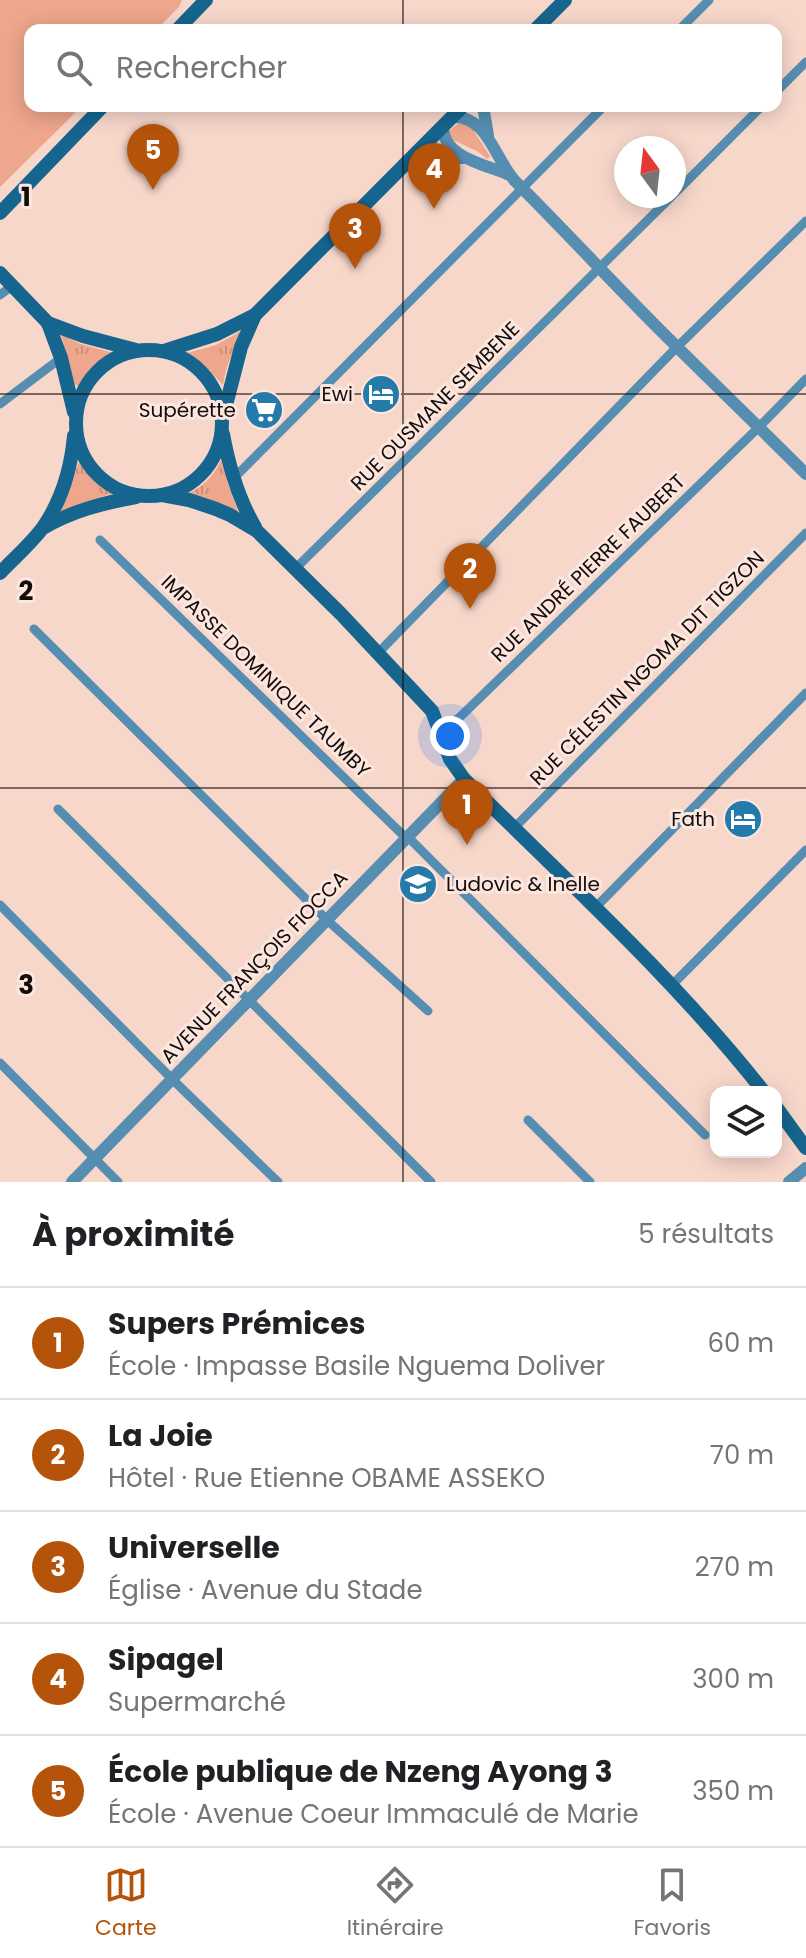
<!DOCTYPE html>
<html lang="fr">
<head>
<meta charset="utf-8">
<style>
	:root { --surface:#fff; --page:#f2f2f2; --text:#202124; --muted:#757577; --line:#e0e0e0; --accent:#b45309 }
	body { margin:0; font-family:Poppins,sans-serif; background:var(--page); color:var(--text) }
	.controls { position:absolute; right:24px; bottom:24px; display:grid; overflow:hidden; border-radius:16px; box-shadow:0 4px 20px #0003 }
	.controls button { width:72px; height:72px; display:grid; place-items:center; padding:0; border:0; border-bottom:2px solid var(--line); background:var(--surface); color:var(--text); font:40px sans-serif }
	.compass { position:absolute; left:614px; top:136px; width:72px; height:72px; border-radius:50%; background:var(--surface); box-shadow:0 4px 20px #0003; rotate:345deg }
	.you { position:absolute; left:450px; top:736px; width:28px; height:28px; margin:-20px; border:6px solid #fff; border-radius:50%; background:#1a73e8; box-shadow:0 0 0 12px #1a73e833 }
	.badge { display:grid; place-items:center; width:52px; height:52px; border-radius:50%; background:var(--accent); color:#fff; font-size:26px; font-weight:700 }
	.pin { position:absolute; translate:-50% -66px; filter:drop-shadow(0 2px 4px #0008) }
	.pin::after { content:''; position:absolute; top:42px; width:28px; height:24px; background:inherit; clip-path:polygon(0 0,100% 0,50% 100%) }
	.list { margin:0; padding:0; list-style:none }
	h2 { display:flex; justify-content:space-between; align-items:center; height:104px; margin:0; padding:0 32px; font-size:34px }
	h2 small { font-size:26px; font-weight:400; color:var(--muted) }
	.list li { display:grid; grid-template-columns:52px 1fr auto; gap:24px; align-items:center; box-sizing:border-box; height:112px; padding:0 32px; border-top:2px solid var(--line) }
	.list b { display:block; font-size:30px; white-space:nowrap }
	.list p { margin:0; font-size:26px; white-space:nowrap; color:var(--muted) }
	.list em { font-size:26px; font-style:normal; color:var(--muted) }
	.icon { flex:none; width:44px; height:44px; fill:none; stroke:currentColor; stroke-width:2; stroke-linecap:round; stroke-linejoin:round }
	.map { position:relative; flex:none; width:806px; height:1182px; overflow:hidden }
	.search { position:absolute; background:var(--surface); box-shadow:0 4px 20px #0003; left:24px; right:24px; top:24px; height:88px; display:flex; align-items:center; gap:20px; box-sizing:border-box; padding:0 28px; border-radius:16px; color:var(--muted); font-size:30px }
	.sheet { height:664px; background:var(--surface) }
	nav { display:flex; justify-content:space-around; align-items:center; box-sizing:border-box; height:112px; border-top:2px solid var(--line); background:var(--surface); font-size:22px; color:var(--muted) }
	nav a { display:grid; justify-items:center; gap:4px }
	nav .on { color:var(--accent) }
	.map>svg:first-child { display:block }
	.grass { fill:url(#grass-tufts) }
	.green { fill:#eea68c }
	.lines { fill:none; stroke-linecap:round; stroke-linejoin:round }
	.minor { stroke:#568eb2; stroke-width:9 }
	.tertiary { stroke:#568eb2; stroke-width:12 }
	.secondary { stroke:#15658e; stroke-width:14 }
	.grid { fill:none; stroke:#150b07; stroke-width:2; stroke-opacity:0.55 }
	.labels { text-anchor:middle; stroke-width:6; stroke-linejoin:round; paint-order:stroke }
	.poi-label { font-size:20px; fill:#150b07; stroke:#fbe7e0; text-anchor:end }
	.street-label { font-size:20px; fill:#150b07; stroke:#fbe7e0 }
	.grid-label { font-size:26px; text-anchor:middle; font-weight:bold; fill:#150b07; stroke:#fbe7e0; stroke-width:6; stroke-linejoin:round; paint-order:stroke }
</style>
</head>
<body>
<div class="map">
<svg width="806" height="1182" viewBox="0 0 806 1182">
	<defs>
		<pattern id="grass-tufts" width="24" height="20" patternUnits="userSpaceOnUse" patternTransform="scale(2)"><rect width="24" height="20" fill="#eea68c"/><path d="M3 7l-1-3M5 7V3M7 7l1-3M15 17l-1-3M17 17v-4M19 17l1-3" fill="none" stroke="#cb8e77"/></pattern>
	</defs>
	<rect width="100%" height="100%" fill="#f8d7cb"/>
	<g class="grass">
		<polygon points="461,121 472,128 488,153 490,157 487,159 477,151 451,139 448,132"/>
		<path d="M 243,330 C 234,349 226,364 223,385 L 208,369 L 187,353 L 216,345 Z"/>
		<polygon points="61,334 78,343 113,353 99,362 82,385 78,386 74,384"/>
		<path d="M 222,458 L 228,484 L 240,516 L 187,494 C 205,486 214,475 222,458 Z"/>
		<polygon points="79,461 92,479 112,494 104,496 60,514"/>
	</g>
	<polygon class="green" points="0,0 182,0 179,7 156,30 30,30 30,106 82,106 0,187"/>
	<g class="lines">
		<g class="minor">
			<polyline points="679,30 709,0"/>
			<polyline points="776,92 806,62"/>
			<polyline points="674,194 762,106"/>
			<polyline points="0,295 12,286"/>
			<polyline points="0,404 61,358"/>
			<polyline points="234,478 604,106"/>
			<polyline points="100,540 407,839"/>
			<polyline points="296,568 672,196"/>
			<polyline points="34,629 327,920 428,1011"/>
			<polyline points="378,653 677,347 806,221"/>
			<polyline points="440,732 461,716 759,427 806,379"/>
			<polyline points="58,809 431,1182"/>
			<polyline points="514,828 806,533"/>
			<polyline points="408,837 705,1135"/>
			<polyline points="0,905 172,1079 278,1182"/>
			<polyline points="595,908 806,693"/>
			<polyline points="671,986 806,850"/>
			<polyline points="0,1063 118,1182"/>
			<polyline points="528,1120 590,1182"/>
		</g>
		<g class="tertiary">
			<polyline points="483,106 488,135"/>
			<path d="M 453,117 C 488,115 496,163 517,183 C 566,232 613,283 662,332 C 710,380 758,426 806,474"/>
			<path d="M 443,126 C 442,157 484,164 507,174"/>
			<polyline points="405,165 440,158 463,158"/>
			<polyline points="72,1182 464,779"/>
			<polyline points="789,1182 806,1168"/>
		</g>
		<g class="secondary">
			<polyline points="177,30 206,0"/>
			<polyline points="535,30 565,0"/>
			<polyline points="0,213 103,106"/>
			<polyline points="0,273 48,323 61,358 74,412"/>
			<polyline points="48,323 83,336 136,350"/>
			<circle cx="149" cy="423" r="73"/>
			<polyline points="164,351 217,334 255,315 463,106"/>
			<polyline points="224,413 241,347 255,315"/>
			<path d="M 223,434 C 229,467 238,498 255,527"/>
			<path d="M 162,495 L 189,500 L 216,509 L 230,515 L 257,531 L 341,614 L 432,711 L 450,759 L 464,779 C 567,881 675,979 764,1092"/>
			<path d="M 43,528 C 72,511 103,503 136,497"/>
			<path d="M 0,573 C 14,558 32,543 44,526 C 62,499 71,469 74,436"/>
			<polyline points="776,1107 806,1148"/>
		</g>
	</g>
	<path class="grid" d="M 403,0 L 403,30M 403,106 L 403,1182M 0,394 L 806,394M 0,788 L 806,788"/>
	<defs>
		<g id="hotel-disc" transform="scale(2)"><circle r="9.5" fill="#247baa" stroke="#fbe7e0"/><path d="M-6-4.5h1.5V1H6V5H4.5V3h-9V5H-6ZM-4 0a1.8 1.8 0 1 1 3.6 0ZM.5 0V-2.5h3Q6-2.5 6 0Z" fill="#fff"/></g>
		<g id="supermarket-disc" transform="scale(2)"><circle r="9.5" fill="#247baa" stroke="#fbe7e0"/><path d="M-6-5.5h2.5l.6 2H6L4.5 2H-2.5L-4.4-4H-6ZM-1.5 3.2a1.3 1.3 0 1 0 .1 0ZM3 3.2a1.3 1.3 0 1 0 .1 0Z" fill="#fff"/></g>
		<g id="school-disc" transform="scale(2)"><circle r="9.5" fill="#247baa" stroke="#fbe7e0"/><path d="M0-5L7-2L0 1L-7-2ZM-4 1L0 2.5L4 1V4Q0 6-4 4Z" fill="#fff"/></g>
	</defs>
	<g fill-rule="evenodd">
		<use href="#hotel-disc" x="381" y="394"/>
		<use href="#supermarket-disc" x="264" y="410"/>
		<use href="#hotel-disc" x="743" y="819"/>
		<use href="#school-disc" x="418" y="884"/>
	</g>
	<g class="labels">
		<g class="poi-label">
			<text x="353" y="401">Ewi</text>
			<text x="236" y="417">Supérette</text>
			<text x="715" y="826">Fath</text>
			<text x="446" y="891" text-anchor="start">Ludovic &amp; Inelle</text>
		</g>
		<g class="street-label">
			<text transform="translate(435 406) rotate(-45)" y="7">RUE OUSMANE SEMBENE</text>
			<text transform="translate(588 568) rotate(-44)" y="7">RUE ANDRÉ PIERRE FAUBERT</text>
			<text transform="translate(647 668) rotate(-45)" y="7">RUE CÉLESTIN NGOMA DIT TIGZON</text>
			<text transform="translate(266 676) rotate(44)" y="7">IMPASSE DOMINIQUE TAUMBY</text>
			<text transform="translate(254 967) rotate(-46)" y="7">AVENUE FRANÇOIS FIOCCA</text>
		</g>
	</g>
	<g class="grid-label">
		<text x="26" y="206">1</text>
		<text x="26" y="600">2</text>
		<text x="26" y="994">3</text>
	</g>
</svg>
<div class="controls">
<button><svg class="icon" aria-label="layers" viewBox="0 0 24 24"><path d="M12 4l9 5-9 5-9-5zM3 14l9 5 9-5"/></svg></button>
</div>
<svg class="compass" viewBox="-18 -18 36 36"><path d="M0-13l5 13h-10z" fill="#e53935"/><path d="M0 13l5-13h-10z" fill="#757577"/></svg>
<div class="you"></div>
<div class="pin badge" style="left:467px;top:845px">1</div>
<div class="pin badge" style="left:470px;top:609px">2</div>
<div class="pin badge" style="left:355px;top:269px">3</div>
<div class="pin badge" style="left:434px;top:209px">4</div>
<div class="pin badge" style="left:153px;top:190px">5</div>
<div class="search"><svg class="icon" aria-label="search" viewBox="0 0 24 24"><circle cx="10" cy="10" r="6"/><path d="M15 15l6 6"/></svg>Rechercher</div>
</div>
<section class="sheet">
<h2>À proximité<small>5 résultats</small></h2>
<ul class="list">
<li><span class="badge">1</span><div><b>Supers Prémices</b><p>École · Impasse Basile Nguema Doliver</p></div><em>60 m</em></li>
<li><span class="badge">2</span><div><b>La Joie</b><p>Hôtel · Rue Etienne OBAME ASSEKO</p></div><em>70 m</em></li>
<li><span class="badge">3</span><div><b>Universelle</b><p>Église · Avenue du Stade</p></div><em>270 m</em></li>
<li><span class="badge">4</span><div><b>Sipagel</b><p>Supermarché</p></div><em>300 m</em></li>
<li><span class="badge">5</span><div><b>École publique de Nzeng Ayong 3</b><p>École · Avenue Coeur Immaculé de Marie</p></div><em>350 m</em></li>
</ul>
</section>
<nav>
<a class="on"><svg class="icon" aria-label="map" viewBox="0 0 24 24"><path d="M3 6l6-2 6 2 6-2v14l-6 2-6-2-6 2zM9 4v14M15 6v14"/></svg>Carte</a>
<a><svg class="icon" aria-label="directions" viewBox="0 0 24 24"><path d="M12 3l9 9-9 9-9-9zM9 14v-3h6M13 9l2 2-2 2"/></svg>Itinéraire</a>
<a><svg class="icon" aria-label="saved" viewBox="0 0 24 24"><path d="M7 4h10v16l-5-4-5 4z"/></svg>Favoris</a>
</nav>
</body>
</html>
